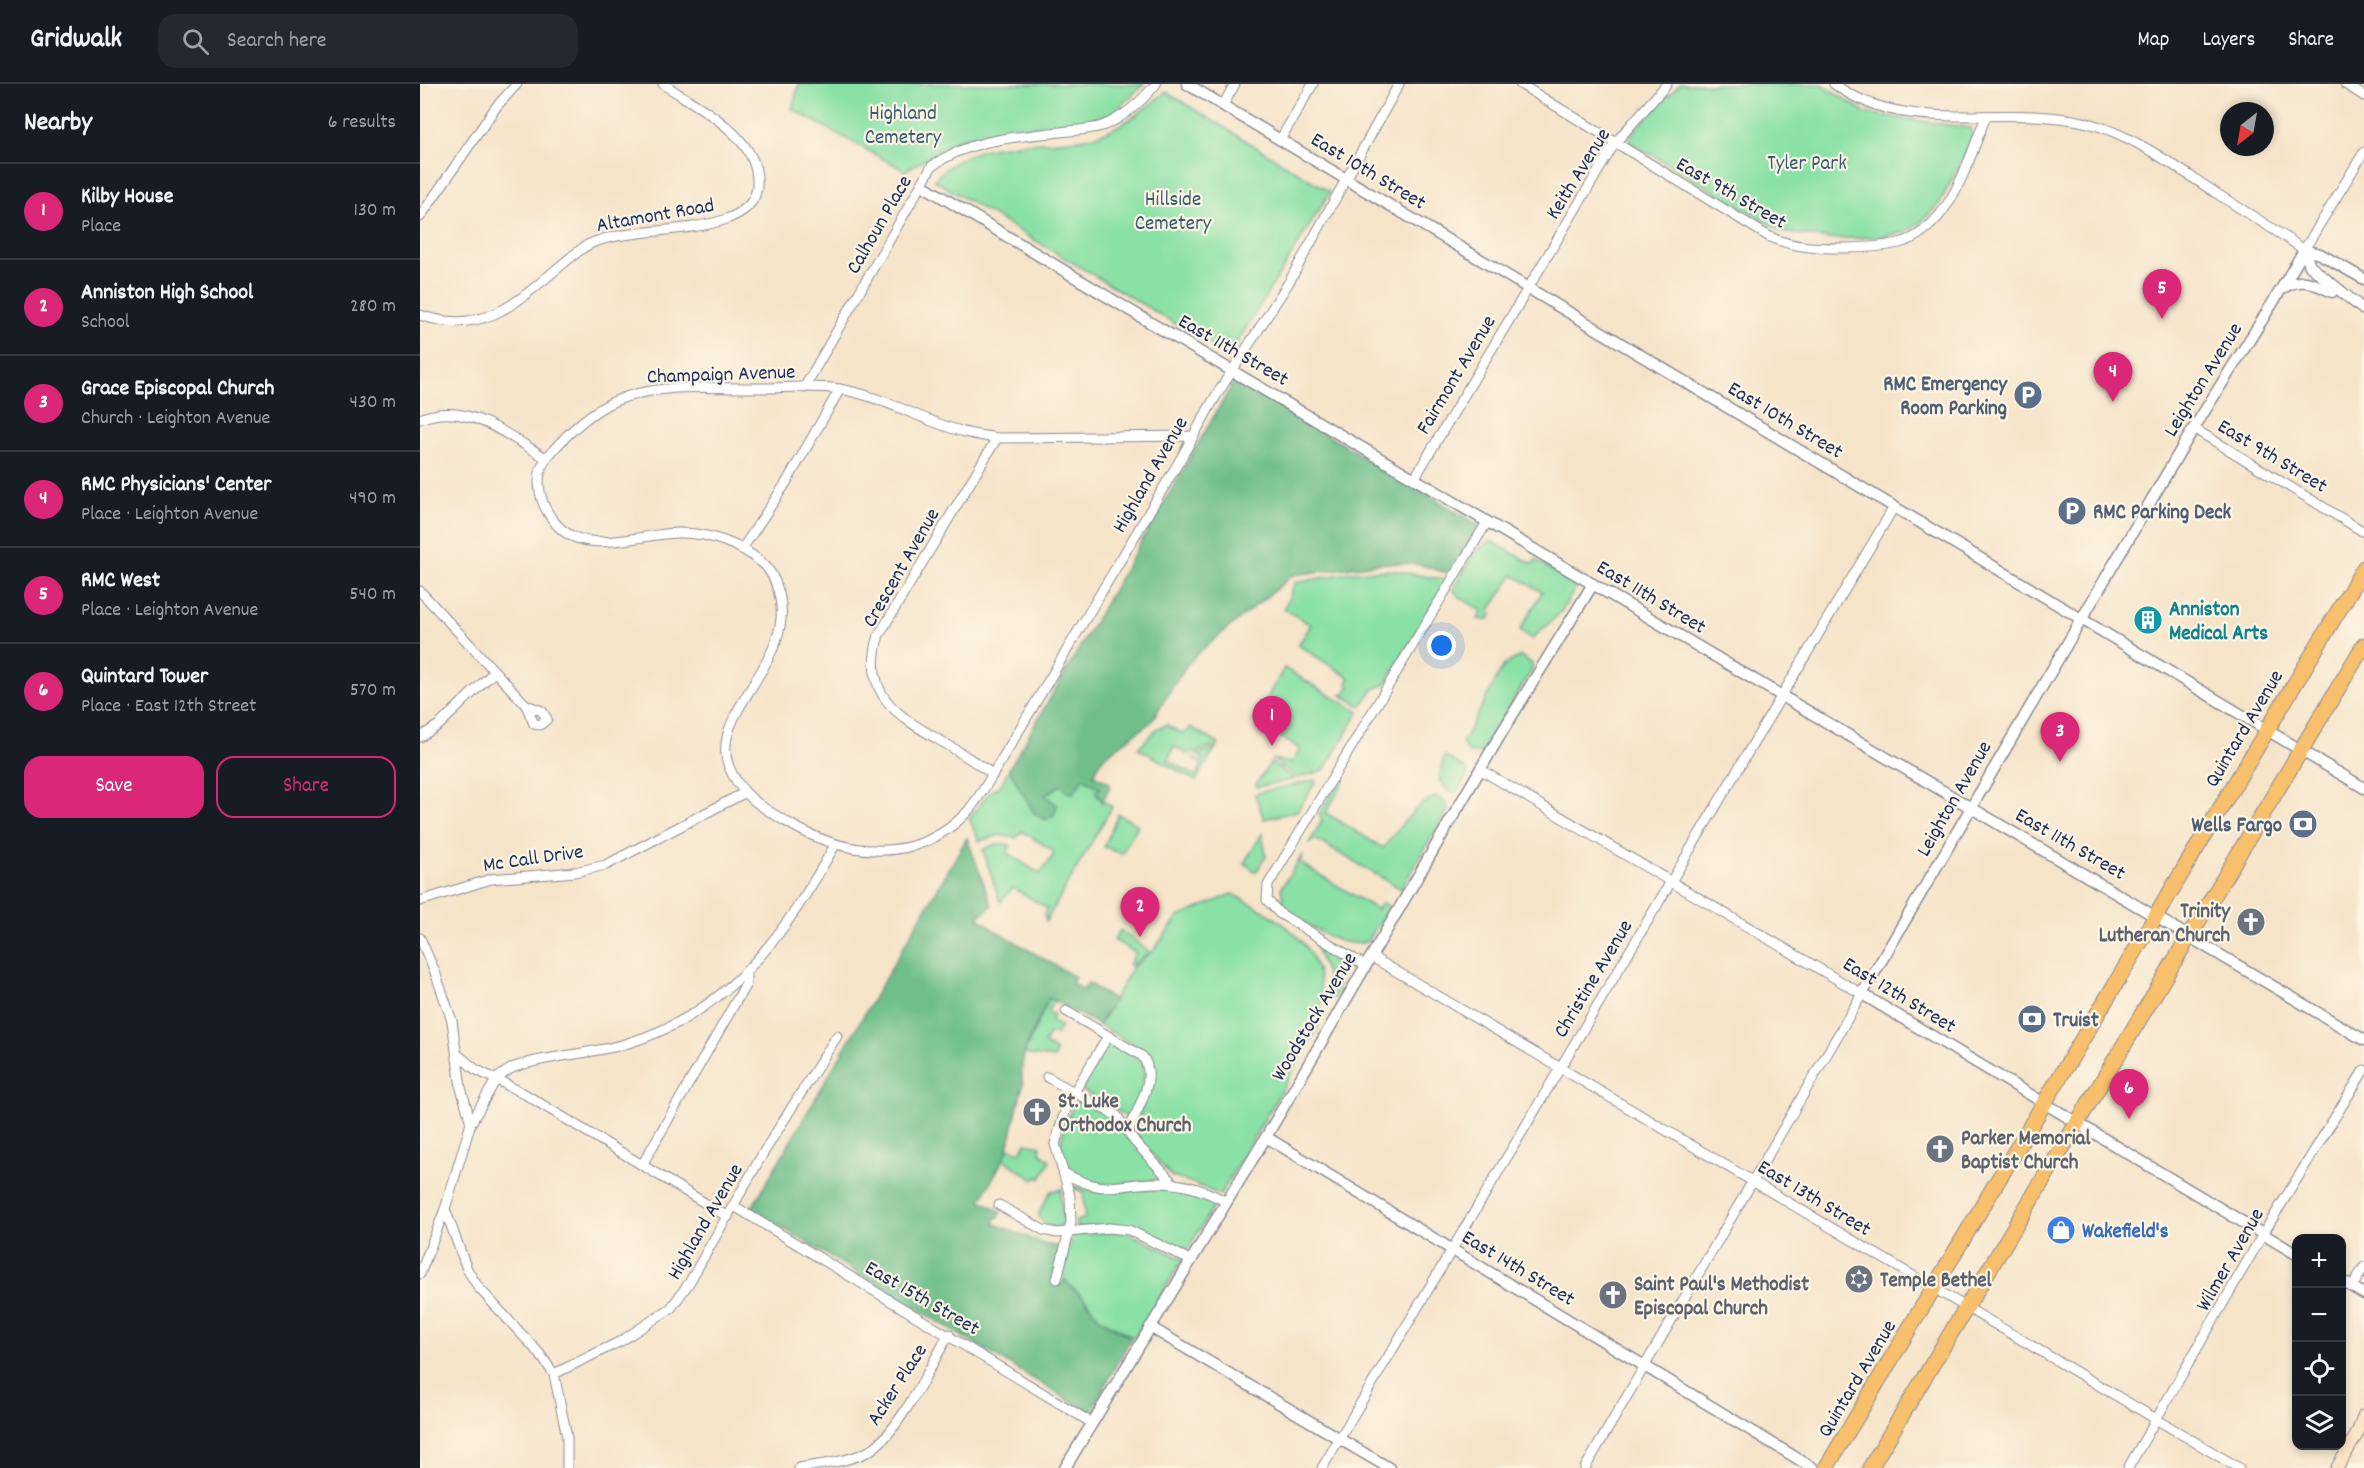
<!DOCTYPE html>
<html lang="en">
<head>
<meta charset="utf-8">
<style>
	:root { --surface:#171b24; --page:#242831; --text:#f1f3f6; --muted:#9ea1a6; --line:#363941; --accent:#db2777 }
	body { margin:0; font-family:Dekko,sans-serif; background:var(--page); color:var(--text) }
	.controls { position:absolute; right:18px; bottom:18px; display:grid; overflow:hidden; border-radius:12px; box-shadow:0 3px 9px #0003 }
	.controls button { width:54px; height:54px; display:grid; place-items:center; padding:0; border:0; border-bottom:2px solid var(--line); background:var(--surface); color:var(--text); font:30px sans-serif }
	.compass { position:absolute; left:1800px; top:18px; width:54px; height:54px; border-radius:50%; background:var(--surface); box-shadow:0 3px 9px #0003; rotate:211deg }
	.you { position:absolute; left:1022px; top:562px; width:21px; height:21px; margin:-15px; border:4px solid #fff; border-radius:50%; background:#1a73e8; box-shadow:0 0 0 9px #1a73e833 }
	.badge { display:grid; place-items:center; width:39px; height:39px; border-radius:50%; background:var(--accent); color:#fff; font-size:20px; font-weight:700 }
	.pin { position:absolute; translate:-50% -50px; filter:drop-shadow(0 2px 3px #0008) }
	.pin::after { content:''; position:absolute; top:32px; width:21px; height:18px; background:inherit; clip-path:polygon(0 0,100% 0,50% 100%) }
	.list { margin:0; padding:0; list-style:none }
	h2 { display:flex; justify-content:space-between; align-items:center; height:78px; margin:0; padding:0 24px; font-size:26px }
	h2 small { font-size:20px; font-weight:400; color:var(--muted) }
	.list li { display:grid; grid-template-columns:39px 1fr auto; gap:18px; align-items:center; box-sizing:border-box; height:96px; padding:0 24px; border-top:2px solid var(--line) }
	.list b { display:block; font-size:22px; white-space:nowrap }
	.list p { margin:0; font-size:20px; white-space:nowrap; color:var(--muted) }
	.list em { font-size:20px; font-style:normal; color:var(--muted) }
	.actions { display:flex; gap:12px; padding:18px 24px }
	.actions a { flex:1; padding:14px 0; border:2px solid var(--accent); border-radius:18px; text-align:center; font-size:21px; color:var(--accent) }
	.actions .main { background:var(--accent); color:#fff }
	.icon { flex:none; width:33px; height:33px; fill:none; stroke:currentColor; stroke-width:2; stroke-linecap:round; stroke-linejoin:round }
	.map { position:relative; flex:none; width:1944px; height:1384px; overflow:hidden }
	header { display:flex; align-items:center; gap:36px; box-sizing:border-box; height:84px; padding:0 30px; background:var(--surface); border-bottom:2px solid var(--line) }
	header strong { font-size:28px }
	nav { display:flex; gap:33px; margin-inline-start:auto; font-size:21px }
	.search { width:420px; height:54px; background:var(--page); display:flex; align-items:center; gap:15px; box-sizing:border-box; padding:0 21px; border-radius:18px; color:var(--muted); font-size:22px }
	main { display:flex }
	aside { flex:1; background:var(--surface) }
	.map>svg:first-child { display:block }
	.green { fill:#8ae1a5; stroke:#528882; stroke-width:1.5 }
	.forest { fill:#6fbf8a; stroke:#457774; stroke-width:1.5 }
	.lines { fill:none; stroke-linecap:round; stroke-linejoin:round }
	.minor-casing { stroke:#888a94; stroke-width:11 }
	.tertiary-casing { stroke:#888a94; stroke-width:13 }
	.secondary-casing { stroke:#888a94; stroke-width:14 }
	.trunk-casing { stroke:#888a94; stroke-width:17 }
	.minor { stroke:#fff; stroke-width:9 }
	.tertiary { stroke:#fff; stroke-width:10 }
	.secondary { stroke:#fce5c4; stroke-width:12 }
	.trunk { stroke:#f8bf6c; stroke-width:15 }
	.labels { text-anchor:middle; stroke-width:4.5; stroke-linejoin:round; paint-order:stroke }
	.park-label { font-size:21px; fill:#375c70; stroke:#fcf5e5 }
	.street-label { font-size:21px; fill:#1b2f5e; stroke:#fcf5e5 }
	.service-label { font-size:21px; font-weight:bold; fill:#4e5e75; stroke:#fcf5e5; text-anchor:end }
	.culture-label { font-size:21px; font-weight:bold; fill:#0d838f; stroke:#fcf5e5; text-anchor:start }
	.worship-label { font-size:21px; font-weight:bold; fill:#5b616d; stroke:#fcf5e5; text-anchor:start }
	.shop-label { font-size:21px; font-weight:bold; fill:#366cbe; stroke:#fcf5e5; text-anchor:start }
</style>
</head>
<body>
<header>
<strong>Gridwalk</strong>
<div class="search"><svg class="icon" aria-label="search" viewBox="0 0 24 24"><circle cx="10" cy="10" r="6"/><path d="M15 15l6 6"/></svg>Search here</div>
<nav><a>Map</a><a>Layers</a><a>Share</a></nav>
</header>
<main>
<aside>
<h2>Nearby<small>6 results</small></h2>
<ul class="list">
<li><span class="badge">1</span><div><b>Kilby House</b><p>Place</p></div><em>130 m</em></li>
<li><span class="badge">2</span><div><b>Anniston High School</b><p>School</p></div><em>280 m</em></li>
<li><span class="badge">3</span><div><b>Grace Episcopal Church</b><p>Church · Leighton Avenue</p></div><em>430 m</em></li>
<li><span class="badge">4</span><div><b>RMC Physicians' Center</b><p>Place · Leighton Avenue</p></div><em>490 m</em></li>
<li><span class="badge">5</span><div><b>RMC West</b><p>Place · Leighton Avenue</p></div><em>540 m</em></li>
<li><span class="badge">6</span><div><b>Quintard Tower</b><p>Place · East 12th Street</p></div><em>570 m</em></li>
</ul>
<div class="actions"><a class="main">Save</a><a>Share</a></div>
</aside>
<div class="map">
<svg width="1944" height="1384" viewBox="0 0 1944 1384">
	<rect width="100%" height="100%" fill="#fcf5e5"/>
	<filter id="ink" filterUnits="userSpaceOnUse"><feTurbulence type="fractalNoise" baseFrequency=".0167" numOctaves="2"/><feDisplacementMap in="SourceGraphic" scale="12" xChannelSelector="R" yChannelSelector="G"/><feConvolveMatrix kernelMatrix="1 2 1 2 8 2 1 2 1" color-interpolation-filters="sRGB"/></filter>
	<filter id="wash" filterUnits="userSpaceOnUse"><feTurbulence type="fractalNoise" baseFrequency=".008" numOctaves="4" result="noise"/><feDisplacementMap in="SourceGraphic" scale="24" xChannelSelector="R" yChannelSelector="G"/><feGaussianBlur stdDeviation="1.35" result="paint"/><feColorMatrix in="noise" values="0 0 0 0 0 0 0 0 0 0 0 0 0 0 0 0 0 1.4 0 .05"/><feComposite in="paint" operator="in"/></filter>
	<g filter="url(#wash)">
		<rect width="100%" height="100%" fill="#f6e4c9"/>
		<g class="green">
			<polygon points="379,0 724,0 690,31 647,40 594,45 538,55 485,87 372,25"/>
			<polygon points="1260,0 1401,0 1446,29 1550,44 1553,55 1519,120 1501,138 1486,148 1459,153 1410,155 1363,148 1210,58 1209,52"/>
			<path d="M 746,8 L 910,108 L 809,272 L 514,96 C 553,51 612,63 666,54 C 697,48 721,28 746,8 Z"/>
			<polygon points="1071,457 1112,480 1116,476 1144,494 1156,499 1157,502 1141,528 1112,555 1100,546 1122,508 1093,491 1069,527 1072,530 1068,536 1058,535 1062,527 1038,512 1033,505 1056,466"/>
			<polygon points="971,486 1027,496 965,601 953,605 941,622 920,610 924,611 930,602 927,599 930,594 878,561 891,541 864,525 875,499 931,488"/>
			<polygon points="1101,572 1112,580 1112,586 1061,669 1049,669 1042,659 1084,581"/>
			<polygon points="864,584 939,628 904,686 878,694 852,675 872,679 880,665 834,637"/>
			<polygon points="746,641 763,650 770,643 799,660 796,664 790,663 767,670 754,662 748,676 776,692 782,681 771,672 781,679 783,675 776,670 795,665 776,697 718,664 737,645"/>
			<polygon points="1024,672 1045,684 1048,689 1037,708 1028,707 1019,696"/>
			<polygon points="851,678 874,695 837,703 836,700"/>
			<path d="M 589,685 L 614,729 L 628,716 L 624,711 L 641,701 L 663,694 L 681,704 L 677,712 L 692,723 L 626,837 L 624,830 L 627,824 L 593,804 L 580,818 L 563,766 C 572,761 581,757 591,762 L 587,769 L 620,790 L 634,770 L 632,766 L 602,747 L 596,754 L 580,751 L 559,757 L 549,734 C 560,724 567,706 581,701 Z"/>
			<path d="M 921,693 L 925,695 L 906,729 L 963,764 C 975,750 998,715 1017,713 L 1026,719 L 1028,726 L 981,805 L 895,755 L 888,761 L 902,737 L 899,730 Z"/>
			<polygon points="895,696 896,698 877,727 844,735 835,711 837,709"/>
			<polygon points="698,730 718,741 702,770 684,763"/>
			<polygon points="842,750 846,772 836,788 824,779"/>
			<path d="M 883,770 L 880,779 L 956,825 L 963,819 L 967,821 L 969,826 L 946,858 C 916,865 890,840 865,826 L 861,804 Z"/>
			<path d="M 812,810 C 873,840 913,868 898,944 L 800,1111 L 773,1099 L 752,1093 L 715,1051 L 714,1045 L 732,994 L 731,976 L 721,965 L 679,941 L 712,884 L 733,867 L 758,833 Z"/>
			<polygon points="700,846 730,868 711,882 709,881 716,869 694,856"/>
			<path d="M 899,859 C 914,865 923,901 915,914 L 910,913 L 907,892 L 896,863 Z"/>
			<polygon points="629,914 634,916 628,927 634,931 631,937 641,943 637,950 630,949 624,959 636,967 634,974 604,970"/>
			<path d="M 690,958 C 699,963 712,968 719,975 C 733,988 716,1020 708,1033 L 662,1006 L 686,960 Z"/>
			<path d="M 661,1016 L 698,1038 L 745,1095 C 713,1098 666,1111 646,1078 C 641,1069 640,1061 642,1052 C 646,1039 649,1023 661,1016 Z"/>
			<polygon points="606,1059 621,1062 620,1068 630,1076 621,1095 617,1093 614,1096 583,1075 589,1064 600,1068"/>
			<path d="M 654,1102 L 678,1108 L 762,1104 L 796,1118 L 768,1165 C 751,1161 739,1153 723,1147 C 702,1139 678,1143 656,1143 L 656,1137 L 665,1134 L 663,1108 L 653,1104 Z"/>
			<path d="M 642,1105 L 640,1111 L 644,1139 C 636,1147 624,1142 619,1133 L 619,1129 L 631,1107 Z"/>
			<polygon points="691,1148 708,1149 763,1175 715,1254 679,1234 665,1215 644,1196 643,1189 652,1151"/>
		</g>
		<g class="forest">
			<polygon points="815,296 1059,441 1035,486 1027,489 997,480 963,479 873,491 779,568 765,583 731,638 684,673 673,691 690,699 689,705 682,718 676,707 680,704 663,694 654,709 648,708 641,701 625,711 637,721 634,731 625,736 614,729 589,685"/>
			<path d="M 547,754 L 572,822 L 558,833 L 573,845 L 655,893 L 652,899 L 663,906 L 668,899 L 694,916 L 679,941 L 629,914 C 618,940 596,971 603,1000 L 587,1068 L 561,1116 L 581,1128 L 579,1133 L 575,1134 L 575,1140 L 624,1160 L 644,1164 L 632,1196 L 641,1201 L 644,1196 L 665,1215 L 679,1234 L 711,1254 L 670,1329 L 331,1125 Z"/>
		</g>
	</g>
	<g filter="url(#ink)">
		<g class="lines">
			<g class="minor-casing">
				<g id="minor">
					<path d="M 1100,0 L 1348,152 C 1373,164 1397,164 1424,164 C 1441,164 1462,163 1479,159 C 1530,146 1549,75 1566,32"/>
					<path d="M 1414,0 C 1487,54 1585,18 1668,39 C 1713,51 1756,83 1796,109 C 1825,128 1855,145 1884,166 L 1944,68"/>
					<polyline points="1925,0 1944,12"/>
					<polyline points="803,21 815,0"/>
					<polyline points="860,56 893,0"/>
					<polyline points="0,133 76,23 97,0"/>
					<path d="M 0,231 C 75,257 109,203 163,164 C 200,136 333,160 337,102 C 341,52 277,23 243,0"/>
					<path d="M 384,304 L 512,82 C 549,55 596,53 640,48 C 654,46 669,46 682,42 C 704,34 721,18 736,0"/>
					<path d="M 0,335 C 46,316 87,351 126,374"/>
					<polyline points="1773,344 1944,448"/>
					<path d="M 772,352 L 577,354 C 566,352 555,351 544,348 C 502,337 463,312 419,305 C 393,301 366,304 340,304 C 294,305 238,298 195,317 C 170,328 146,351 129,371 C 110,393 121,425 139,443 C 169,473 225,448 261,449 C 288,449 320,460 341,478 C 349,484 355,496 358,506 C 380,576 287,628 309,683 C 320,710 341,723 365,737 C 422,772 496,783 547,728 C 557,717 565,703 573,690 L 760,376 L 794,315 L 869,198 L 979,0"/>
					<polyline points="994,395 1195,59 1247,0"/>
					<polyline points="322,465 366,399 420,305"/>
					<polyline points="0,507 106,621"/>
					<polygon points="106,621 122,627 127,635 120,641 114,640"/>
					<polyline points="0,653 19,641 74,588"/>
					<polyline points="1061,686 1442,910 1165,1384"/>
					<path d="M 573,690 C 557,680 542,669 526,660 C 480,633 440,613 459,551 L 577,354"/>
					<polyline points="0,817 71,795 155,788 186,781 324,709"/>
					<polyline points="0,854 15,888 32,937 41,1004 51,1039"/>
					<polyline points="952,873 1819,1384"/>
					<polyline points="946,882 859,829 847,816 848,801 1067,438"/>
					<path d="M 646,927 L 722,972 C 739,993 717,1025 708,1047"/>
					<polyline points="37,970 55,985 103,1009 308,1133"/>
					<polyline points="627,993 697,1032 715,1058 754,1100"/>
					<polyline points="222,1081 326,900 326,888"/>
					<path d="M 644,1089 C 686,1112 692,1100 735,1099 C 762,1098 784,1106 807,1118"/>
					<polyline points="579,1121 623,1146 637,1149 689,1144 709,1146 772,1177"/>
					<polyline points="314,1122 672,1339"/>
					<polyline points="0,1190 25,1125"/>
					<polyline points="637,1195 651,1139 650,1112 635,1060 648,1018 688,952"/>
					<polyline points="1932,1203 1944,1183"/>
					<polyline points="134,1290 201,1257 251,1224 269,1199 345,1066 417,952"/>
					<path d="M 147,1384 L 147,1353 L 134,1290 L 119,1269 L 58,1203 L 47,1185 L 25,1125 L 51,1039 L 77,994 L 92,984 C 126,971 171,971 208,959 C 311,928 365,850 415,761"/>
					<path d="M 379,1384 C 402,1380 426,1378 447,1368 C 477,1353 511,1281 529,1250"/>
					<polyline points="902,1384 1474,423"/>
					<polyline points="1708,1384 1843,1150 1944,986"/>
				</g>
			</g>
			<g class="tertiary-casing">
				<g id="tertiary">
					<polyline points="767,0 1944,704"/>
					<polyline points="502,101 731,239 1944,956"/>
					<polyline points="1884,166 1890,182 1944,226"/>
					<polyline points="1884,166 1900,170 1944,195"/>
					<path d="M 1863,204 C 1881,192 1893,199 1912,208"/>
					<polyline points="846,1053 1393,1384"/>
					<path d="M 1876,1170 L 1442,910 C 1546,731 1650,552 1756,374 C 1797,304 1844,237 1884,166"/>
					<polyline points="1922,1197 1944,1210"/>
					<polyline points="730,1243 969,1384"/>
					<polyline points="645,1384 846,1053 1082,648 1173,500"/>
				</g>
			</g>
			<g class="secondary-casing">
				<polyline id="secondary" points="1917,1384 1937,1350 1944,1331"/>
			</g>
			<g class="trunk-casing">
				<g id="trunk">
					<polyline points="1406,1384 1944,484"/>
					<polyline points="1450,1384 1944,561"/>
				</g>
			</g>
			<use href="#minor" class="minor"/>
			<use href="#tertiary" class="tertiary"/>
			<use href="#secondary" class="secondary"/>
			<use href="#trunk" class="trunk"/>
		</g>
	</g>
	<defs>
		<g id="parking-disc" transform="scale(1.5)"><circle r="9.5" fill="#5c6f8a" stroke="#fcf5e5"/><path d="M-3.5-5.5H1a3.5 3.5 0 0 1 0 7H-1V5.5H-3.5ZM-1-3.4V-.6H.8a1.4 1.4 0 0 0 0-2.8Z" fill="#fff"/></g>
		<g id="building-disc" transform="scale(1.5)"><circle r="9.5" fill="#0f9aa8" stroke="#fcf5e5"/><path d="M-4-6H4V6H1V3H-1V6H-4ZM-2.5-4.3h1.7v1.8h-1.7ZM.8-4.3h1.7v1.8H.8ZM-2.5-1h1.7V.8h-1.7ZM.8-1h1.7V.8H.8Z" fill="#fff"/></g>
		<g id="bank-disc" transform="scale(1.5)"><circle r="9.5" fill="#5c6f8a" stroke="#fcf5e5"/><path d="M-6-4H6V4H-6ZM0-2.3a2.3 2.3 0 1 0 0 4.6a2.3 2.3 0 1 0 0-4.6Z" fill="#fff"/></g>
		<g id="church-disc" transform="scale(1.5)"><circle r="9.5" fill="#6b7280" stroke="#fcf5e5"/><path d="M-1.2-6h2.4v3.5h3.3v2.4h-3.3V6h-2.4V-.1h-3.3v-2.4h3.3Z" fill="#fff"/></g>
		<g id="shop-disc" transform="scale(1.5)"><circle r="9.5" fill="#3f7fe0" stroke="#fcf5e5"/><path d="M-5-2.5h2.3a2.7 3.5 0 0 1 5.4 0H5L5.5 6h-11ZM-1.5-2.5h3a1.5 2.3 0 0 0-3 0Z" fill="#fff"/></g>
		<g id="synagogue-disc" transform="scale(1.5)"><circle r="9.5" fill="#6b7280" stroke="#fcf5e5"/><path d="M0-6.5L5.6 3.2H-5.6ZM0 6.5L5.6-3.2H-5.6Z" fill="#fff"/></g>
	</defs>
	<g fill-rule="evenodd">
		<use href="#parking-disc" x="1608" y="311"/>
		<use href="#parking-disc" x="1652" y="427"/>
		<use href="#building-disc" x="1728" y="536"/>
		<use href="#bank-disc" x="1883" y="740"/>
		<use href="#church-disc" x="1831" y="838"/>
		<use href="#bank-disc" x="1612" y="935"/>
		<use href="#church-disc" x="617" y="1028"/>
		<use href="#church-disc" x="1520" y="1065"/>
		<use href="#shop-disc" x="1641" y="1146"/>
		<use href="#synagogue-disc" x="1439" y="1195"/>
		<use href="#church-disc" x="1193" y="1211"/>
	</g>
	<g class="labels">
		<g class="park-label">
			<text x="483" y="35">Highland<tspan x="483" dy="24">Cemetery</tspan></text>
			<text x="1387" y="85">Tyler Park</text>
			<text x="753" y="121">Hillside<tspan x="753" dy="24">Cemetery</tspan></text>
		</g>
		<g class="street-label">
			<text transform="translate(949 86) rotate(31)" y="7">East 10th Street</text>
			<text transform="translate(1157 89) rotate(-58)" y="7">Keith Avenue</text>
			<text transform="translate(1312 108) rotate(30)" y="7">East 9th Street</text>
			<text transform="translate(235 130) rotate(-10)" y="7">Altamont Road</text>
			<text transform="translate(458 140) rotate(-60)" y="7">Calhoun Place</text>
			<text transform="translate(814 265) rotate(30)" y="7">East 11th Street</text>
			<text transform="translate(301 289) rotate(-2)" y="7">Champaign Avenue</text>
			<text transform="translate(1035 290) rotate(-59)" y="7">Fairmont Avenue</text>
			<text transform="translate(1782 295) rotate(-58)" y="7">Leighton Avenue</text>
			<text transform="translate(1366 335) rotate(31)" y="7">East 10th Street</text>
			<text transform="translate(1853 371) rotate(31)" y="7">East 9th Street</text>
			<text transform="translate(729 390) rotate(-60)" y="7">Highland Avenue</text>
			<text transform="translate(480 483) rotate(-60)" y="7">Crescent Avenue</text>
			<text transform="translate(1232 512) rotate(31)" y="7">East 11th Street</text>
			<text transform="translate(1823 644) rotate(-59)" y="7">Quintard Avenue</text>
			<text transform="translate(1533 714) rotate(-60)" y="7">Leighton Avenue</text>
			<text transform="translate(1651 759) rotate(30)" y="7">East 11th Street</text>
			<text transform="translate(113 773) rotate(-8)" y="7">Mc Call Drive</text>
			<text transform="translate(1172 894) rotate(-59)" y="7">Christine Avenue</text>
			<text transform="translate(1480 910) rotate(31)" y="7">East 12th Street</text>
			<text transform="translate(893 932) rotate(-59)" y="7">Woodstock Avenue</text>
			<text transform="translate(1395 1113) rotate(31)" y="7">East 13th Street</text>
			<text transform="translate(284 1137) rotate(-60)" y="7">Highland Avenue</text>
			<text transform="translate(1809 1175) rotate(-60)" y="7">Wilmer Avenue</text>
			<text transform="translate(1099 1183) rotate(31)" y="7">East 14th Street</text>
			<text transform="translate(503 1213) rotate(30)" y="7">East 15th Street</text>
			<text transform="translate(1436 1294) rotate(-59)" y="7">Quintard Avenue</text>
			<text transform="translate(476 1300) rotate(-57)" y="7">Acker Place</text>
		</g>
		<g class="service-label">
			<text x="1587" y="306">RMC Emergency<tspan x="1587" dy="24">Room Parking</tspan></text>
			<text x="1673" y="434" text-anchor="start">RMC Parking Deck</text>
			<text x="1862" y="747">Wells Fargo</text>
			<text x="1633" y="942" text-anchor="start">Truist</text>
		</g>
		<g class="culture-label">
			<text x="1749" y="531">Anniston<tspan x="1749" dy="24">Medical Arts</tspan></text>
		</g>
		<g class="worship-label">
			<text x="1810" y="833" text-anchor="end">Trinity<tspan x="1810" dy="24">Lutheran Church</tspan></text>
			<text x="638" y="1023">St. Luke<tspan x="638" dy="24">Orthodox Church</tspan></text>
			<text x="1541" y="1060">Parker Memorial<tspan x="1541" dy="24">Baptist Church</tspan></text>
			<text x="1460" y="1202">Temple Bethel</text>
			<text x="1214" y="1206">Saint Paul's Methodist<tspan x="1214" dy="24">Episcopal Church</tspan></text>
		</g>
		<g class="shop-label">
			<text x="1662" y="1153">Wakefield's</text>
		</g>
	</g>
</svg>
<div class="controls">
<button>+</button>
<button>−</button>
<button><svg class="icon" aria-label="locate" viewBox="0 0 24 24"><circle cx="12" cy="12" r="6"/><path d="M12 2v4M12 18v4M2 12h4M18 12h4"/></svg></button>
<button><svg class="icon" aria-label="layers" viewBox="0 0 24 24"><path d="M12 4l9 5-9 5-9-5zM3 14l9 5 9-5"/></svg></button>
</div>
<svg class="compass" viewBox="-18 -18 36 36"><path d="M0-13l5 13h-10z" fill="#e53935"/><path d="M0 13l5-13h-10z" fill="#9ea1a6"/></svg>
<div class="you"></div>
<div class="pin badge" style="left:852px;top:662px">1</div>
<div class="pin badge" style="left:720px;top:853px">2</div>
<div class="pin badge" style="left:1640px;top:678px">3</div>
<div class="pin badge" style="left:1693px;top:318px">4</div>
<div class="pin badge" style="left:1742px;top:235px">5</div>
<div class="pin badge" style="left:1709px;top:1035px">6</div>
</div>
</main>
</body>
</html>
